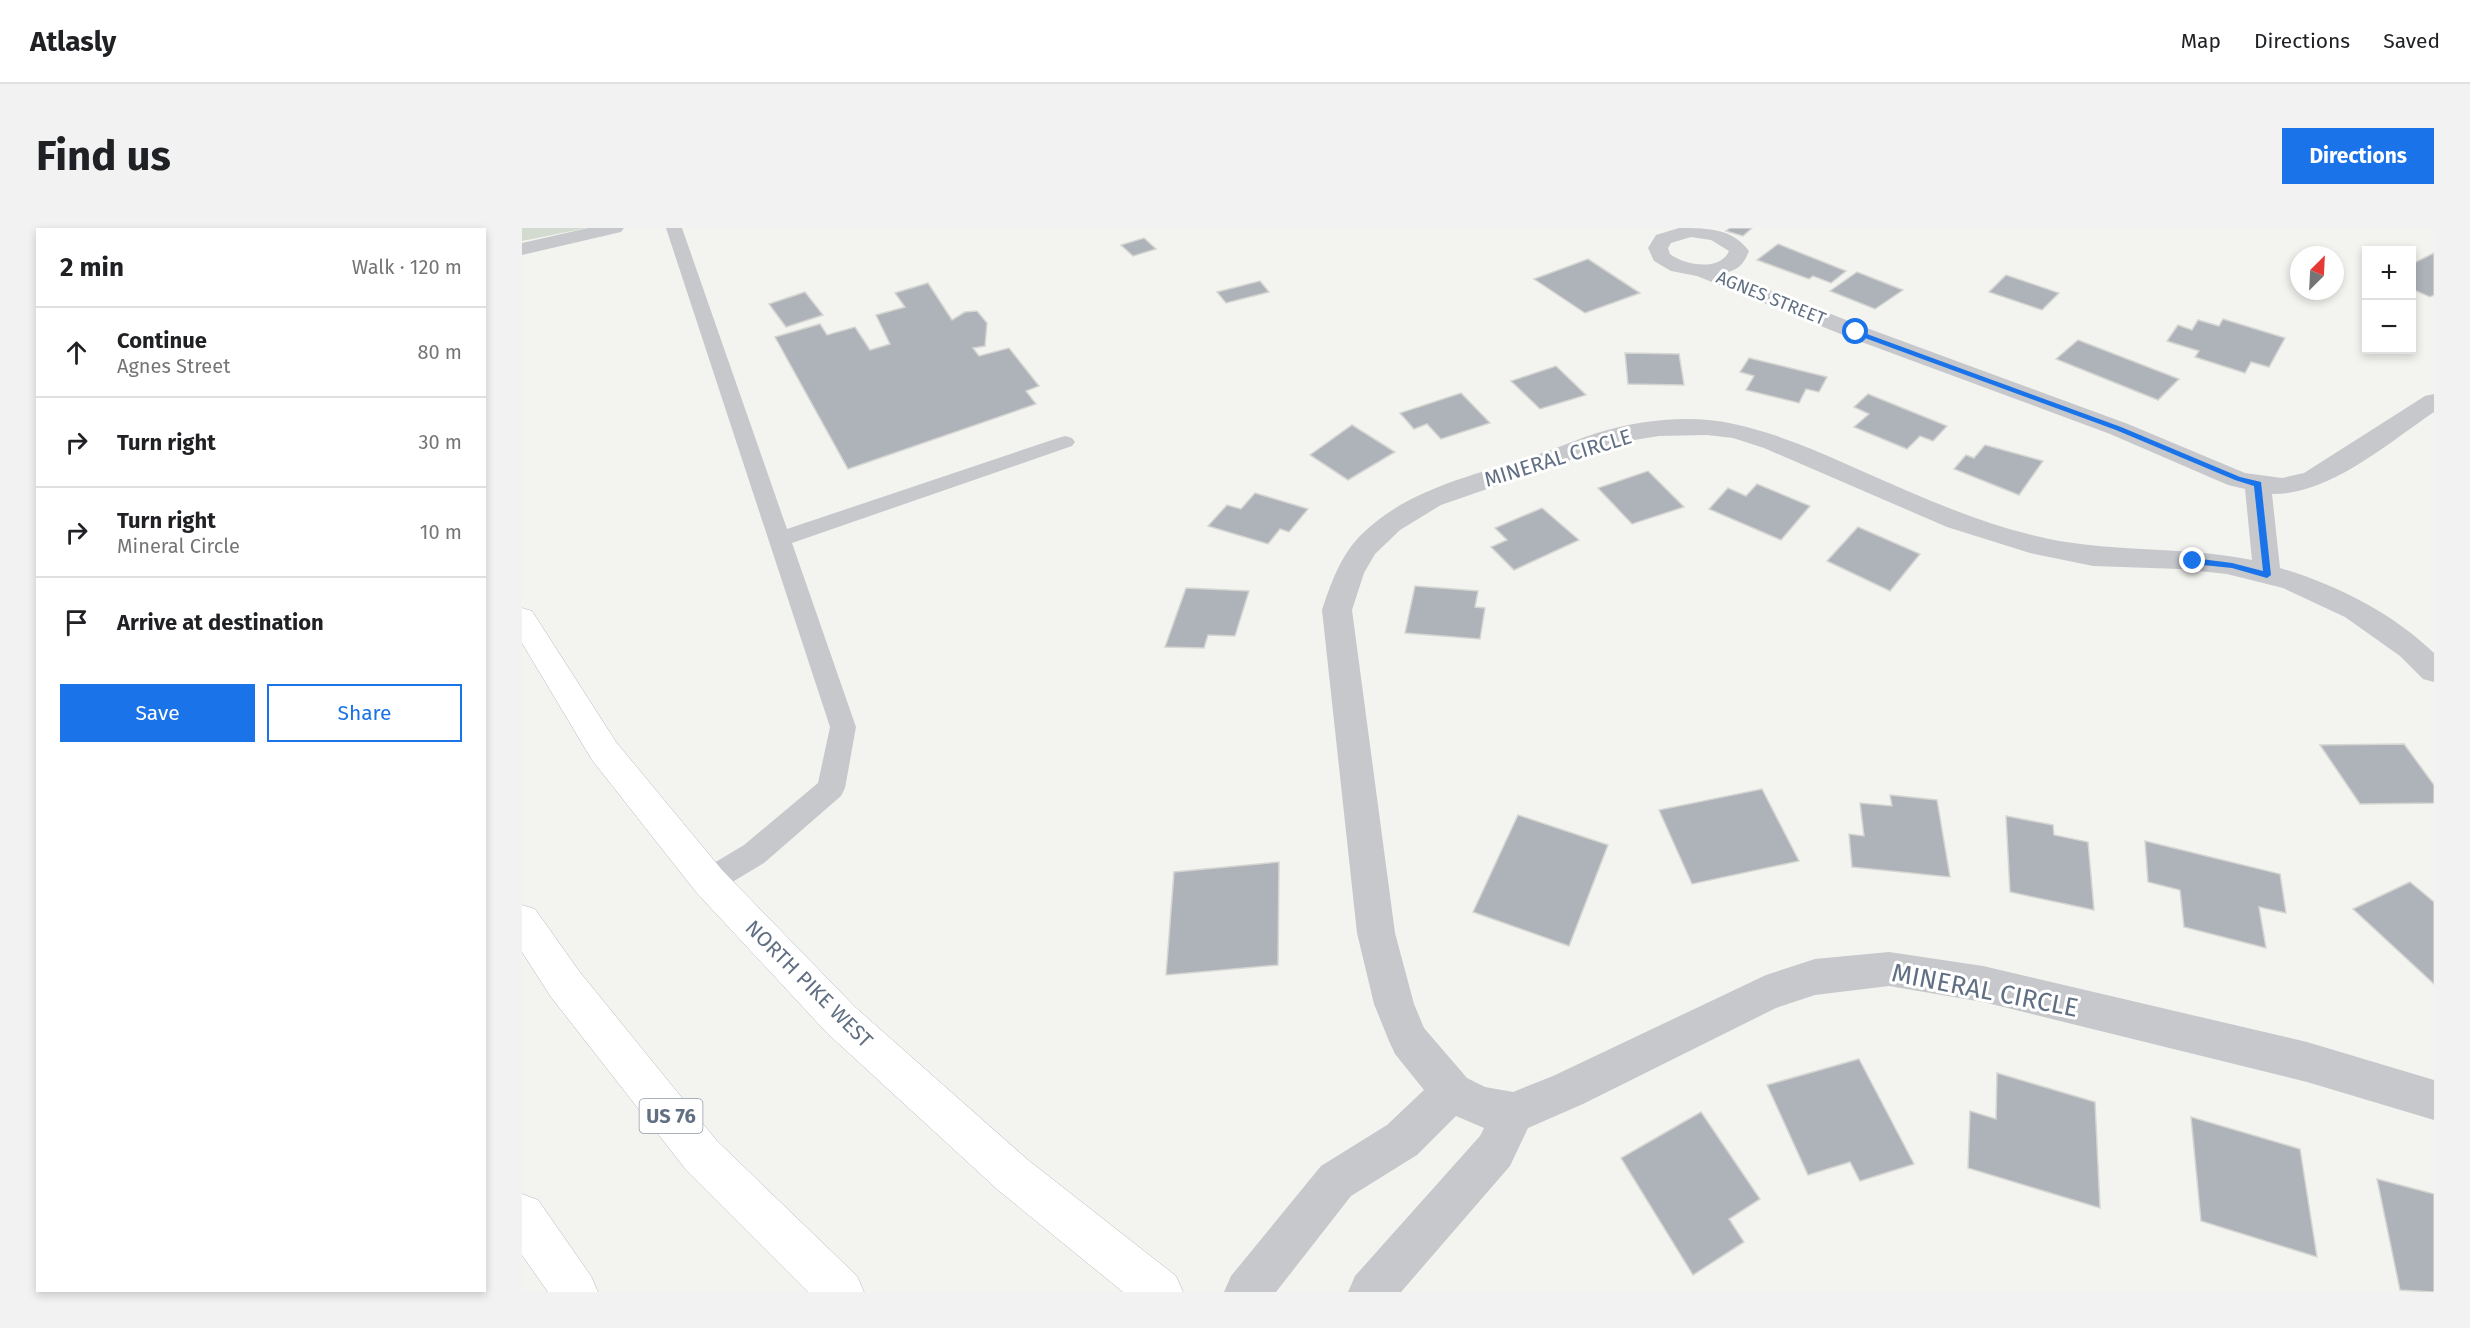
<!DOCTYPE html>
<html lang="en">
<head>
<meta charset="utf-8">
<style>
	:root { --surface:#fff; --page:#f2f2f2; --text:#202124; --muted:#757577; --line:#e0e0e0; --accent:#1a73e8 }
	body { margin:0; font-family:"Fira Sans",sans-serif; background:var(--page); color:var(--text) }
	.controls { position:absolute; right:18px; top:18px; display:grid; overflow:hidden; border-radius:0px; box-shadow:0 3px 9px #0003 }
	.controls button { width:54px; height:54px; display:grid; place-items:center; padding:0; border:0; border-bottom:2px solid var(--line); background:var(--surface); color:var(--text); font:30px sans-serif }
	.compass { position:absolute; left:1768px; top:18px; width:54px; height:54px; border-radius:50%; background:var(--surface); box-shadow:0 3px 9px #0003; rotate:24deg }
	.stop { position:absolute; width:18px; height:18px; margin:-14px; border:4px solid #1a73e8; border-radius:50%; background:#fff }
	.stop.end { background:#1a73e8; border-color:#fff; box-shadow:0 2px 6px #0008 }
	.list { margin:0; padding:0; list-style:none }
	h2 { display:flex; justify-content:space-between; align-items:center; height:78px; margin:0; padding:0 24px; font-size:26px }
	h2 small { font-size:20px; font-weight:400; color:var(--muted) }
	.list li { display:grid; grid-template-columns:39px 1fr auto; gap:18px; align-items:center; box-sizing:border-box; height:90px; padding:0 24px; border-top:2px solid var(--line) }
	.list b { display:block; font-size:22px; white-space:nowrap }
	.list p { margin:0; font-size:20px; white-space:nowrap; color:var(--muted) }
	.list em { font-size:20px; font-style:normal; color:var(--muted) }
	.actions { display:flex; gap:12px; padding:18px 24px }
	.actions a { flex:1; padding:14px 0; border:2px solid var(--accent); border-radius:0px; text-align:center; font-size:21px; color:var(--accent) }
	.actions .main { background:var(--accent); color:#fff }
	.icon { flex:none; width:33px; height:33px; fill:none; stroke:currentColor; stroke-width:2; stroke-linecap:round; stroke-linejoin:round }
	.map { position:relative; flex:none; width:1912px; height:1064px; overflow:hidden; border-radius:0px }
	header { display:flex; align-items:center; gap:36px; box-sizing:border-box; height:84px; padding:0 30px; background:var(--surface); border-bottom:2px solid var(--line) }
	header strong { font-size:28px }
	nav { display:flex; gap:33px; margin-inline-start:auto; font-size:21px }
	.intro { display:flex; align-items:center; justify-content:space-between; box-sizing:border-box; height:144px; padding:0 36px }
	h1 { margin:0; font-size:42px }
	.button { padding:15px 27px; border-radius:0px; background:var(--accent); color:#fff; font-size:21px; font-weight:700 }
	main { display:flex; gap:36px; padding:0 36px }
	aside { flex:1; background:var(--surface); border-radius:0px; box-shadow:0 3px 9px #0003 }
	.map>svg:first-child { display:block }
	.green { fill:#d3dbd0 }
	.building { fill:#aeb3ba; stroke:#d5d5d2; stroke-width:1.5 }
	.lines { fill:none; stroke-linecap:round; stroke-linejoin:round }
	.secondary-casing { stroke:#b5b9bf; stroke-width:1 }
	.motorway-casing { stroke:#b5b8bc; stroke-width:1 }
	.service { fill:#c6c8cc; fill-rule:evenodd }
	.minor { fill:#c6c8cc; fill-rule:evenodd }
	.secondary { fill:#fff; fill-rule:evenodd }
	.motorway { fill:#fff; fill-rule:evenodd }
	.route { fill:#1a73e8 }
	.labels { text-anchor:middle; stroke-width:6; stroke-linejoin:round; paint-order:stroke }
	.far-street-label { font-size:18px; fill:#616f83; stroke:#fff }
	.shield { fill:#fff; stroke:#909aa8; stroke-width:1.5 }
	.shield-label { font-size:20px; font-weight:bold; fill:#616f83 }
	.street-label { font-size:21px; fill:#616f83; stroke:#fff }
	.near-street-label { font-size:26px; fill:#616f83; stroke:#fff }
</style>
</head>
<body>
<header>
<strong>Atlasly</strong>
<nav><a>Map</a><a>Directions</a><a>Saved</a></nav>
</header>
<div class="intro"><h1>Find us</h1><a class="button">Directions</a></div>
<main>
<aside>
<h2>2 min<small>Walk · 120 m</small></h2>
<ul class="list">
<li><svg class="icon" aria-label="ahead" viewBox="0 0 24 24"><path d="M12 20V5M6 11l6-6 6 6"/></svg><div><b>Continue</b><p>Agnes Street</p></div><em>80 m</em></li>
<li><svg class="icon" aria-label="right" viewBox="0 0 24 24"><path d="M7 20v-9h11M14 6l5 5-5 5"/></svg><div><b>Turn right</b></div><em>30 m</em></li>
<li><svg class="icon" aria-label="right" viewBox="0 0 24 24"><path d="M7 20v-9h11M14 6l5 5-5 5"/></svg><div><b>Turn right</b><p>Mineral Circle</p></div><em>10 m</em></li>
<li><svg class="icon" aria-label="arrive" viewBox="0 0 24 24"><path d="M6 21V4h12l-3 4 3 4H6"/></svg><div><b>Arrive at destination</b></div></li>
</ul>
<div class="actions"><a class="main">Save</a><a>Share</a></div>
</aside>
<div class="map">
<svg width="1912" height="1064" viewBox="0 0 1912 1064">
	<rect width="100%" height="100%" fill="#f3f4ef"/>
	<polygon class="green" points="0,0 65,0 0,13"/>
	<g class="building">
		<polygon points="1208,0 1230,0 1221,8 1204,3"/>
		<polygon points="622,10 634,21 611,28 599,17"/>
		<polygon points="1256,16 1324,43 1309,55 1291,48 1287,51 1235,32"/>
		<polygon points="1912,25 1912,67 1908,69 1890,61 1890,36"/>
		<polygon points="1066,31 1118,65 1063,85 1012,51"/>
		<polygon points="1335,44 1381,62 1353,81 1308,63"/>
		<polygon points="1484,47 1537,65 1520,82 1467,64"/>
		<polygon points="738,53 747,64 704,75 695,64"/>
		<polygon points="406,55 430,92 443,84 455,83 465,95 463,118 451,120 457,128 487,120 517,158 504,163 514,176 326,241 253,109 298,96 305,107 333,99 348,122 368,116 354,87 383,79 373,65"/>
		<polygon points="283,64 301,87 264,99 247,76"/>
		<polygon points="1701,91 1763,110 1747,139 1729,134 1723,145 1673,129 1677,123 1645,113 1656,97 1670,102 1676,92 1697,98"/>
		<polygon points="1556,112 1657,151 1636,172 1534,131"/>
		<polygon points="1103,125 1157,126 1162,157 1106,156"/>
		<polygon points="1227,130 1305,149 1297,164 1284,161 1277,175 1224,162 1232,148 1218,144"/>
		<polygon points="1034,138 1064,167 1018,181 989,153"/>
		<polygon points="939,165 968,195 919,211 905,196 892,201 878,185"/>
		<polygon points="1346,166 1425,198 1411,213 1398,208 1385,221 1332,199 1347,186 1332,179"/>
		<polygon points="830,197 873,224 826,252 788,227"/>
		<polygon points="1463,217 1521,233 1497,267 1432,241 1444,227 1452,230"/>
		<polygon points="1126,243 1162,279 1110,296 1076,260"/>
		<polygon points="1235,256 1288,278 1259,312 1187,281 1206,260 1224,268"/>
		<polygon points="733,265 786,281 767,304 758,301 746,316 686,298 705,277 719,281"/>
		<polygon points="1020,280 1057,312 992,342 969,319 985,312 973,300"/>
		<polygon points="1336,299 1398,326 1368,363 1305,333"/>
		<polygon points="893,358 956,363 953,379 963,380 958,411 883,405"/>
		<polygon points="664,360 727,363 713,408 686,407 682,420 643,419"/>
		<polygon points="1882,516 1912,557 1912,575 1838,576 1798,517"/>
		<polygon points="1240,561 1277,633 1170,656 1137,582"/>
		<polygon points="1368,567 1415,572 1428,649 1330,639 1327,606 1342,608 1338,575 1370,578"/>
		<polygon points="996,587 1086,617 1047,718 951,684"/>
		<polygon points="1484,588 1531,597 1532,607 1566,614 1572,682 1488,664"/>
		<polygon points="1623,613 1758,646 1764,685 1737,679 1744,720 1662,699 1658,662 1626,654"/>
		<polygon points="757,634 756,737 644,747 652,644"/>
		<polygon points="1888,654 1912,674 1912,756 1831,681"/>
		<polygon points="1337,831 1392,936 1338,953 1328,934 1286,947 1245,857"/>
		<polygon points="1475,845 1573,874 1578,980 1446,940 1448,883 1474,891"/>
		<polygon points="1179,884 1238,971 1207,991 1222,1014 1171,1047 1099,930"/>
		<polygon points="1669,889 1778,921 1795,1029 1679,993"/>
		<polygon points="1855,951 1912,966 1912,1064 1878,1062"/>
	</g>
	<g class="lines">
		<g class="secondary-casing">
			<polygon id="secondary" points="0,380 10,383 94,514 200,642 333,779 506,932 654,1048 661,1064 601,1064 476,962 305,805 174,664 70,532 0,415"/>
		</g>
		<g class="motorway-casing">
			<g id="motorway">
				<polygon points="0,677 13,681 57,743 195,913 335,1048 342,1064 286,1064 165,943 29,769 0,724"/>
				<polygon points="0,966 16,972 69,1048 76,1064 26,1064 0,1027"/>
			</g>
		</g>
		<polygon class="service" points="144,0 160,0 265,301 536,210 543,208 550,210 553,214 550,218 270,315 334,499 323,560 319,568 242,635 197,662 187,666 177,662 172,653 177,644 222,617 296,555 308,499"/>
		<g class="minor">
			<polygon points="66,0 102,0 99,4 0,27 0,15"/>
			<path d="M 1157,0 C 1185,0 1210,0 1227,23 C 1222,36 1217,41 1204,45 L 1342,99 L 1606,196 L 1723,245 L 1760,250 L 1782,245 L 1903,168 L 1912,166 L 1912,184 C 1866,215 1807,267 1750,266 L 1758,340 C 1815,357 1869,384 1912,425 L 1912,454 L 1901,451 L 1878,428 L 1823,389 L 1761,360 L 1705,346 L 1658,341 L 1571,338 L 1508,325 L 1425,299 L 1242,220 L 1211,210 L 1185,207 L 1137,208 L 1100,214 L 919,277 L 878,302 L 853,326 L 842,345 L 830,382 L 873,705 L 892,776 L 902,800 L 945,850 L 963,859 L 991,864 L 1031,848 L 1244,747 L 1293,731 L 1367,724 L 1461,738 L 1785,814 L 1912,852 L 1912,892 L 1785,854 L 1461,774 L 1367,758 L 1293,767 L 1254,780 L 1061,876 L 1006,900 L 988,938 L 879,1064 L 826,1064 L 833,1048 L 958,908 L 962,900 L 934,888 L 895,927 L 829,968 L 754,1064 L 702,1064 L 709,1048 L 799,938 L 865,897 L 902,862 L 873,826 L 867,813 L 852,776 L 835,705 L 800,382 C 809,355 819,326 841,305 C 889,259 955,247 1017,226 C 1037,220 1055,211 1075,205 C 1117,192 1169,186 1212,196 C 1258,206 1300,225 1342,244 C 1397,268 1452,293 1510,307 C 1583,326 1657,317 1730,332 L 1723,261 L 1706,257 L 1588,206 L 1326,109 L 1175,48 L 1149,43 L 1132,33 L 1126,20 L 1134,7 ZM 1169,9 L 1189,12 L 1207,23 C 1198,44 1162,37 1148,26 L 1146,20 L 1149,15 Z"/>
		</g>
		<use href="#secondary" class="secondary"/>
		<use href="#motorway" class="motorway"/>
	</g>
	<polygon class="route" points="1334,102 1599,199 1718,249 1739,254 1749,347 1745,350 1710,340 1671,336 1667,333 1671,330 1710,335 1741,343 1732,258 1713,252 1594,202 1332,106"/>
	<g class="labels">
		<g class="far-street-label">
			<text transform="translate(1249 70) rotate(22)" y="6">AGNES STREET</text>
		</g>
		<rect class="shield" x="117.5" y="871" width="63" height="34" rx="4.5"/>
		<g class="shield-label">
			<text x="149" y="895">US 76</text>
		</g>
		<g class="street-label">
			<text transform="translate(1036 230) rotate(-17)" y="7">MINERAL CIRCLE</text>
			<text transform="translate(287 756) rotate(45)" y="7">NORTH PIKE WEST</text>
		</g>
		<g class="near-street-label">
			<text transform="translate(1463 762) rotate(11)" y="9">MINERAL CIRCLE</text>
		</g>
	</g>
</svg>
<div class="controls">
<button>+</button>
<button>−</button>
</div>
<svg class="compass" viewBox="-18 -18 36 36"><path d="M0-13l5 13h-10z" fill="#e53935"/><path d="M0 13l5-13h-10z" fill="#757577"/></svg>
<div class="stop" style="left:1334px;top:104px"></div>
<div class="stop end" style="left:1671px;top:333px"></div>
</div>
</main>
</body>
</html>
